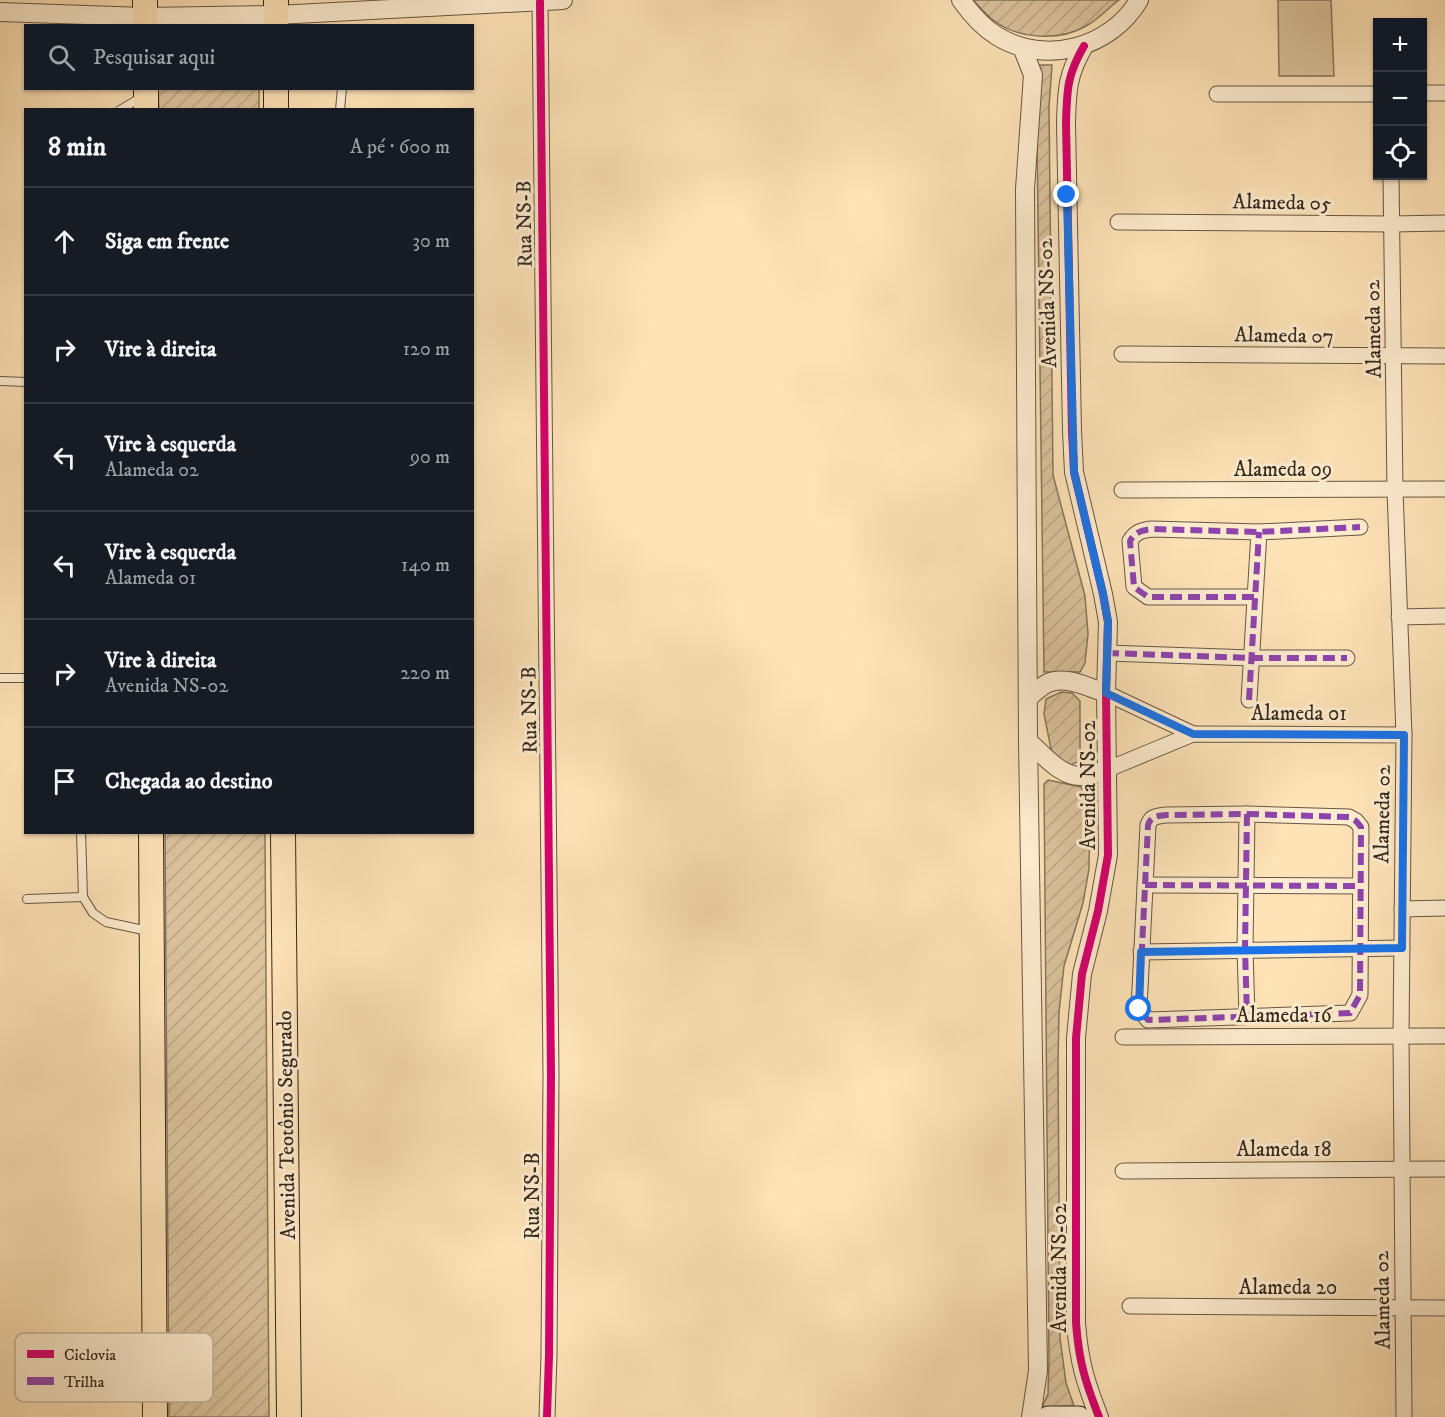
<!DOCTYPE html>
<html lang="pt">
<head>
<meta charset="utf-8">
<style>
	:root { --surface:#171b24; --page:#242831; --text:#f1f3f6; --muted:#9ea1a6; --line:#363941 }
	body { margin:0; font-family:"IM FELL DW Pica",serif; background:var(--page); color:var(--text) }
	.controls { position:absolute; right:18px; top:18px; display:grid; overflow:hidden; border-radius:0px; box-shadow:0 2px 4px #0004 }
	.controls button { width:54px; height:54px; display:grid; place-items:center; padding:0; border:0; border-bottom:2px solid var(--line); background:var(--surface); color:var(--text); font:30px sans-serif }
	.stop { position:absolute; width:18px; height:18px; margin:-14px; border:4px solid #1a73e8; border-radius:50%; background:#fff }
	.stop.end { background:#1a73e8; border-color:#fff; box-shadow:0 2px 6px #0008 }
	.list { margin:0; padding:0; list-style:none }
	h2 { display:flex; justify-content:space-between; align-items:center; height:78px; margin:0; padding:0 24px; font-size:26px }
	h2 small { font-size:20px; font-weight:400; color:var(--muted) }
	.list li { display:grid; grid-template-columns:39px 1fr auto; gap:18px; align-items:center; box-sizing:border-box; height:108px; padding:0 24px; border-top:2px solid var(--line) }
	.list b { display:block; font-size:22px; white-space:nowrap }
	.list p { margin:0; font-size:20px; white-space:nowrap; color:var(--muted) }
	.list em { font-size:20px; font-style:normal; color:var(--muted) }
	.icon { flex:none; width:33px; height:33px; fill:none; stroke:currentColor; stroke-width:2; stroke-linecap:round; stroke-linejoin:round }
	.map { position:relative; flex:none; width:1445px; height:1417px; overflow:hidden }
	.search { position:absolute; background:var(--surface); box-shadow:0 2px 4px #0004; left:24px; top:24px; width:450px; height:66px; display:flex; align-items:center; gap:15px; box-sizing:border-box; padding:0 21px; border-radius:0px; color:var(--muted); font-size:22px }
	.panel { position:absolute; background:var(--surface); box-shadow:0 2px 4px #0004; left:24px; top:108px; width:450px; height:726px; border-radius:0px }
	.map>svg:first-child { display:block }
	.garden { fill:url(#garden-furrows); stroke:#87765d; stroke-width:1.5 }
	.pitch { fill:#dbc39d; stroke:#87765d; stroke-width:1.5 }
	.lines { fill:none; stroke-linecap:round; stroke-linejoin:round }
	.service-casing { stroke:#665744; stroke-width:10 }
	.minor-casing { stroke:#665744; stroke-width:17 }
	.tertiary-casing { stroke:#665744; stroke-width:20 }
	.secondary-casing { stroke:#33281d; stroke-width:23 }
	.primary-casing { stroke:#33281d; stroke-width:26 }
	.service { stroke:#feedd0; stroke-width:8 }
	.minor { stroke:#feedd0; stroke-width:15 }
	.tertiary { stroke:#feedd0; stroke-width:18 }
	.secondary { stroke:#feedd0; stroke-width:21 }
	.primary { stroke:#fee3b7; stroke-width:24 }
	.quiet { stroke:#8e44ad; stroke-width:6; stroke-dasharray:12 6; stroke-linecap:butt }
	.cycleway-casing { stroke:#feedd0; stroke-width:11 }
	.cycleway { stroke:#d6006c; stroke-width:8 }
	.route { stroke:#1a73e8; stroke-width:8 }
	.labels { text-anchor:middle; stroke-width:6; stroke-linejoin:round; paint-order:stroke }
	.street-label { font-size:21px; fill:#33281d; stroke:#feedd0 }
	.key { fill:#feedd0; stroke:#c1b29a; stroke-width:1.5 }
	.key-label { font-size:16px; fill:#33281d }
</style>
</head>
<body>
<div class="map">
<svg width="1445" height="1417" viewBox="0 0 1445 1417">
	<defs>
		<pattern id="garden-furrows" width="10" height="10" patternUnits="userSpaceOnUse" patternTransform="scale(1.5)"><rect width="10" height="10" fill="#dbc39d"/><path d="M-1 1l2-2M0 10L10 0M9 11l2-2" fill="none" stroke="#bca887"/></pattern>
	</defs>
	<rect width="100%" height="100%" fill="#fee3b7"/>
	<filter id="stains"><feTurbulence type="fractalNoise" baseFrequency=".00333" numOctaves="4"/><feColorMatrix values="0 0 0 0 .2 0 0 0 0 .09 0 0 0 0 .02 0 0 0 .5 -.17"/></filter>
	<radialGradient id="worn" r=".72"><stop offset=".6" stop-color="#630" stop-opacity="0"/><stop offset="1" stop-color="#630" stop-opacity=".3"/></radialGradient>
	<g class="garden">
		<path d="M 973,0 L 1119,0 C 1108,8 1098,20 1086,26 C 1058,42 1018,39 993,20 C 985,14 979,6 973,0 Z"/>
		<polygon points="1036,65 1052,65 1049,107 1053,475 1085,596 1088,634 1085,663 1080,672 1044,672"/>
		<polygon points="158,89 259,89 259,109 159,109"/>
		<polygon points="1061,692 1072,693 1080,701 1080,761 1070,765 1053,759 1044,714 1046,699"/>
		<polygon points="1048,780 1081,787 1090,810 1089,869 1083,903 1064,966 1059,1012 1058,1064 1060,1338 1066,1383 1074,1406 1042,1407 1048,1394 1049,1360 1044,784"/>
		<polygon points="165,833 265,833 269,1417 169,1417"/>
	</g>
	<polygon class="pitch" points="1278,0 1331,0 1334,76 1279,76"/>
	<g class="lines">
		<g class="service-casing">
			<g id="service">
				<polyline points="120,110 142,97"/>
				<polyline points="340,110 342,88"/>
				<polyline points="0,381 26,382"/>
				<polyline points="0,678 26,678"/>
				<polyline points="81,832 83,897 93,913 106,922 148,931"/>
				<polyline points="27,899 83,897"/>
			</g>
		</g>
		<g class="minor-casing">
			<g id="minor">
				<polyline points="540,2 551,1075 549,1355 547,1417"/>
				<polyline points="1422,93 1445,93"/>
				<polyline points="1217,94 1378,94"/>
				<polyline points="1391,176 1395,490 1404,735 1401,1036 1404,1417"/>
				<polyline points="1118,222 1392,224 1445,223"/>
				<polyline points="1122,354 1445,356"/>
				<polyline points="1122,490 1445,489"/>
				<path d="M 1254,597 L 1148,597 L 1134,587 L 1130,541 C 1135,532 1142,530 1152,529 L 1259,532 L 1360,527"/>
				<polyline points="1399,617 1445,616"/>
				<polyline points="1107,653 1252,658 1347,658"/>
				<polyline points="1106,693 1193,734"/>
				<polyline points="1249,700 1259,532"/>
				<polyline points="1106,770 1193,734 1404,735"/>
				<path d="M 1247,814 L 1349,817 L 1356,821 L 1361,827 L 1360,995 L 1350,1013 L 1148,1020 L 1139,1009 L 1148,825 C 1151,816 1157,816 1166,815 Z"/>
				<polyline points="1247,814 1245,949 1247,1016"/>
				<polyline points="1145,885 1360,886"/>
				<polyline points="1402,909 1445,908"/>
				<polyline points="1141,952 1402,948"/>
				<polyline points="1123,1037 1445,1036"/>
				<polyline points="1123,1171 1445,1169"/>
				<polyline points="1130,1306 1445,1308"/>
			</g>
		</g>
		<g class="tertiary-casing">
			<g id="tertiary">
				<path d="M 961,0 C 971,14 982,27 997,36 C 1045,66 1111,48 1139,0"/>
				<polyline points="0,12 144,17 276,15 563,0"/>
				<path d="M 1084,46 C 1067,75 1067,90 1066,123 L 1072,431 L 1074,472 L 1103,594 L 1108,622 L 1106,693 L 1108,855 L 1098,911 L 1082,974 L 1076,1038 L 1076,1323 C 1079,1362 1085,1381 1099,1417"/>
				<polyline points="1022,47 1033,75 1025,189 1028,741 1038,1371 1031,1417"/>
				<path d="M 1028,698 C 1034,693 1041,686 1048,683 C 1066,675 1089,688 1106,693"/>
				<path d="M 1028,741 C 1043,754 1061,778 1083,776 C 1091,775 1099,772 1106,770"/>
			</g>
		</g>
		<g class="secondary-casing">
			<polyline id="secondary" points="1048,1417 1079,1417"/>
		</g>
		<g class="primary-casing">
			<g id="primary">
				<polyline points="276,0 276,26"/>
				<polyline points="145,26 145,0"/>
				<polyline points="146,88 146,110"/>
				<polyline points="276,88 276,110"/>
				<polyline points="151,832 155,1417"/>
				<polyline points="283,832 289,1417"/>
			</g>
		</g>
		<use href="#service" class="service"/>
		<use href="#minor" class="minor"/>
		<use href="#tertiary" class="tertiary"/>
		<use href="#secondary" class="secondary"/>
		<use href="#primary" class="primary"/>
		<g class="quiet">
			<path d="M 1254,597 L 1148,597 L 1134,587 L 1130,541 C 1135,532 1142,530 1152,529 L 1259,532 L 1360,527"/>
			<polyline points="1107,653 1252,658 1347,658"/>
			<polyline points="1249,700 1259,532"/>
			<path d="M 1247,814 L 1349,817 L 1356,821 L 1361,827 L 1360,995 L 1350,1013 L 1148,1020 L 1139,1009 L 1148,825 C 1151,816 1157,816 1166,815 Z"/>
			<polyline points="1247,814 1245,949 1247,1016"/>
			<polyline points="1145,885 1360,886"/>
			<polyline points="1141,952 1402,948"/>
		</g>
		<g class="cycleway-casing">
			<g id="cycleway">
				<polyline points="540,2 551,1075 549,1355 547,1417"/>
				<path d="M 1084,46 C 1067,75 1067,90 1066,123 L 1072,431 L 1074,472 L 1103,594 L 1108,622 L 1106,693 L 1108,855 L 1098,911 L 1082,974 L 1076,1038 L 1076,1323 C 1079,1362 1085,1381 1099,1417"/>
			</g>
		</g>
		<use href="#cycleway" class="cycleway"/>
	</g>
	<g class="lines">
		<polyline class="route" points="1067,195 1074,472 1103,594 1108,622 1106,693 1193,734 1404,735 1402,948 1141,952 1139,1009"/>
	</g>
	<g class="labels">
		<g class="street-label">
			<text transform="translate(1282 202) rotate(1)" y="7">Alameda 05</text>
			<text transform="translate(524 224) rotate(-91)" y="7">Rua NS-B</text>
			<text transform="translate(1047 303) rotate(-92)" y="7">Avenida NS-02</text>
			<text transform="translate(1373 329) rotate(-91)" y="7">Alameda 02</text>
			<text transform="translate(1284 335) rotate(1)" y="7">Alameda 07</text>
			<text x="1283" y="476">Alameda 09</text>
			<text transform="translate(529 710) rotate(-91)" y="7">Rua NS-B</text>
			<text x="1299" y="720">Alameda 01</text>
			<text transform="translate(1088 785) rotate(-90)" y="7">Avenida NS-02</text>
			<text transform="translate(1382 814) rotate(-89)" y="7">Alameda 02</text>
			<text x="1284" y="1022">Alameda 16</text>
			<text transform="translate(286 1125) rotate(-91)" y="7">Avenida Teotônio Segurado</text>
			<text x="1284" y="1156">Alameda 18</text>
			<text transform="translate(532 1196) rotate(-90)" y="7">Rua NS-B</text>
			<text transform="translate(1059 1268) rotate(-90)" y="7">Avenida NS-02</text>
			<text x="1288" y="1294">Alameda 20</text>
			<text transform="translate(1382 1300) rotate(-91)" y="7">Alameda 02</text>
		</g>
	</g>
	<rect x="15" y="1333" width="198" height="69" rx="9" class="key"/>
	<rect x="27" y="1350" width="27" height="8" fill="#d6006c"/>
	<rect x="27" y="1377" width="27" height="8" fill="#8e44ad"/>
	<g class="key-label">
		<text x="64" y="1360">Ciclovia</text>
		<text x="64" y="1387">Trilha</text>
	</g>
	<rect width="100%" height="100%" filter="url(#stains)"/>
	<rect width="100%" height="100%" fill="url(#worn)"/>
</svg>
<div class="controls">
<button>+</button>
<button>−</button>
<button><svg class="icon" aria-label="locate" viewBox="0 0 24 24"><circle cx="12" cy="12" r="6"/><path d="M12 2v4M12 18v4M2 12h4M18 12h4"/></svg></button>
</div>
<div class="stop" style="left:1139px;top:1009px"></div>
<div class="stop end" style="left:1067px;top:195px"></div>
<div class="search"><svg class="icon" aria-label="search" viewBox="0 0 24 24"><circle cx="10" cy="10" r="6"/><path d="M15 15l6 6"/></svg>Pesquisar aqui</div>
<section class="panel">
<h2>8 min<small>A pé · 600 m</small></h2>
<ul class="list">
<li><svg class="icon" aria-label="ahead" viewBox="0 0 24 24"><path d="M12 20V5M6 11l6-6 6 6"/></svg><div><b>Siga em frente</b></div><em>30 m</em></li>
<li><svg class="icon" aria-label="right" viewBox="0 0 24 24"><path d="M7 20v-9h11M14 6l5 5-5 5"/></svg><div><b>Vire à direita</b></div><em>120 m</em></li>
<li><svg class="icon" aria-label="left" viewBox="0 0 24 24"><path d="M17 20v-9H6M10 6l-5 5 5 5"/></svg><div><b>Vire à esquerda</b><p>Alameda 02</p></div><em>90 m</em></li>
<li><svg class="icon" aria-label="left" viewBox="0 0 24 24"><path d="M17 20v-9H6M10 6l-5 5 5 5"/></svg><div><b>Vire à esquerda</b><p>Alameda 01</p></div><em>140 m</em></li>
<li><svg class="icon" aria-label="right" viewBox="0 0 24 24"><path d="M7 20v-9h11M14 6l5 5-5 5"/></svg><div><b>Vire à direita</b><p>Avenida NS-02</p></div><em>220 m</em></li>
<li><svg class="icon" aria-label="arrive" viewBox="0 0 24 24"><path d="M6 21V4h12l-3 4 3 4H6"/></svg><div><b>Chegada ao destino</b></div></li>
</ul>
</section>
</div>
</body>
</html>
